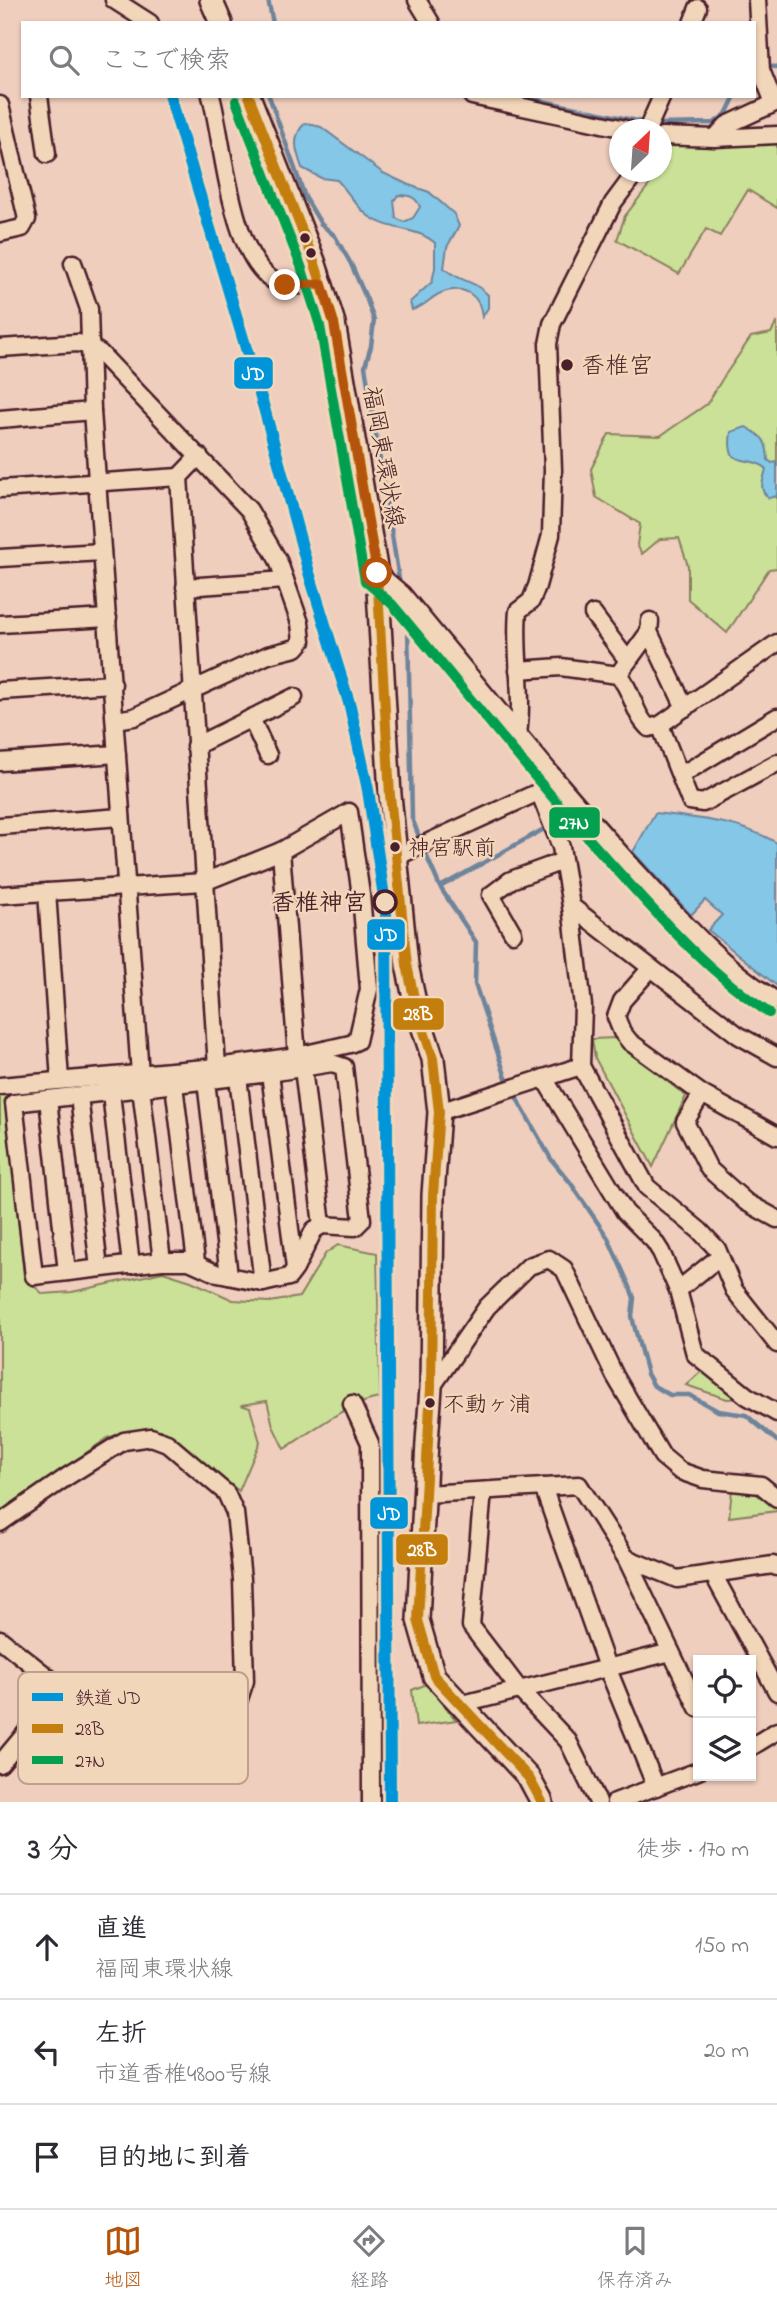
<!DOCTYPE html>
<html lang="ja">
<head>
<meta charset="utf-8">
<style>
	:root { --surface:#fff; --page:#f7f7f7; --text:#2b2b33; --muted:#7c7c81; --line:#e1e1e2; --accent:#b45309 }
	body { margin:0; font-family:"Indie Flower","Klee One",sans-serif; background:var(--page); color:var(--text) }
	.controls { position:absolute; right:21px; bottom:21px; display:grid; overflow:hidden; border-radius:0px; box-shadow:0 2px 5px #0004 }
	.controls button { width:63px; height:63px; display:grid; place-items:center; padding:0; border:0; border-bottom:2px solid var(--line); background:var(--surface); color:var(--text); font:35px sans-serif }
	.compass { position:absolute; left:609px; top:119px; width:63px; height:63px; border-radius:50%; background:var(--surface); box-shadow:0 2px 5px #0004; rotate:25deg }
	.stop { position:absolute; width:21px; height:21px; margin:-16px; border:5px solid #b45309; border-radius:50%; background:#fff }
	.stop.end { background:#b45309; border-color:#fff; box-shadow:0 2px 7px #0008 }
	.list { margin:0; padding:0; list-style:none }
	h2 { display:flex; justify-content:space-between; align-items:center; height:91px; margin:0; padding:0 28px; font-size:30px }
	h2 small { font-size:23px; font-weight:400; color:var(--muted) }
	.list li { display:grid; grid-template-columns:46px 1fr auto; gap:21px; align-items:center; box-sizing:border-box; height:105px; padding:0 28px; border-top:2px solid var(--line) }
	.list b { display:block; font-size:26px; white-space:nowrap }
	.list p { margin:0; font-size:23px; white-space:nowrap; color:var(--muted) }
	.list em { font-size:23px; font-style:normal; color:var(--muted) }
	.icon { flex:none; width:38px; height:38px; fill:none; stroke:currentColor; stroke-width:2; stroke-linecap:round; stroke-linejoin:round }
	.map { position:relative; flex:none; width:777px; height:1802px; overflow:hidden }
	.search { position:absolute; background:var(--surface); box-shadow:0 2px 5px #0004; left:21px; right:21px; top:21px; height:77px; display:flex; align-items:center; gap:18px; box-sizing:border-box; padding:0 24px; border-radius:0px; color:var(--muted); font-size:26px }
	.sheet { height:406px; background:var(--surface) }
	nav { display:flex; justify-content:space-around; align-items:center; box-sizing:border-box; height:98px; border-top:2px solid var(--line); background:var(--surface); font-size:19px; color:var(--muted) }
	nav a { display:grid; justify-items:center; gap:4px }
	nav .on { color:var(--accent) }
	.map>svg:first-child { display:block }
	.green { fill:#cae197; stroke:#8a8061; stroke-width:2 }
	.water { fill:#85c7e6; stroke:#6d849b; stroke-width:2; fill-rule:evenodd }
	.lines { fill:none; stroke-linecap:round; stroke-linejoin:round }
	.stream { stroke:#6d849b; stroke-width:4.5 }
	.minor-casing { stroke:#4a1f2b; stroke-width:21 }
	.major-casing { stroke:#4a1f2b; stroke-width:26 }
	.minor { stroke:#f2d6b9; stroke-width:16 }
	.major { stroke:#f2d6b9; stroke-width:21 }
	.bus-1-casing { stroke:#f2d6b9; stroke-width:16 }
	.bus-2-casing { stroke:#f2d6b9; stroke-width:16 }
	.bus-1 { stroke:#c37e0d; stroke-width:10 }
	.bus-2 { stroke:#049f4f; stroke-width:10 }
	.rail-1-casing { stroke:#f2d6b9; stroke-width:18 }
	.rail-1 { stroke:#0095d9; stroke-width:12 }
	.route { stroke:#b45309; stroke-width:9 }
	.bus-dot { fill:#4a1f2b; stroke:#f2d6b9; stroke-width:2.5 }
	.stop-dot { fill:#f2d6b9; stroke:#4a1f2b; stroke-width:3.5 }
	.labels { text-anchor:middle; stroke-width:5; stroke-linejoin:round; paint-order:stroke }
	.bus-label { font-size:22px; fill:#4a1f2b; stroke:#f2d6b9; text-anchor:start }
	.poi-label { font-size:24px; fill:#4a1f2b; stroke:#f2d6b9; text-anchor:start }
	.street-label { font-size:24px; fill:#4a1f2b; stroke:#f2d6b9 }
	.stop-label { font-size:24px; font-weight:bold; fill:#4a1f2b; stroke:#f2d6b9; text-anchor:end }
	.key { fill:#f2d6b9; stroke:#c09f8e; stroke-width:2 }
	.key-label { font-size:19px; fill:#4a1f2b }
	.line-badge { stroke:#f2d6b9; stroke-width:2.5 }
	.badge-label { font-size:19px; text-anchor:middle; font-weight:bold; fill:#fff }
</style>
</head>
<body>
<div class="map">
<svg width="777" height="1802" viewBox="0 0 777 1802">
	<rect width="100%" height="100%" fill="#efcebd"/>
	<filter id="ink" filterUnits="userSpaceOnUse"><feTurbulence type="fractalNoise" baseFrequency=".0143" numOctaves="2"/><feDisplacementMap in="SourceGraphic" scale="14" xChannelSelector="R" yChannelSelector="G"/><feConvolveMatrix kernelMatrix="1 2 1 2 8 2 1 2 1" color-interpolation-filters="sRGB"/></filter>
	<g filter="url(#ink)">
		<g class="green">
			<polygon points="777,140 777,208 748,190 720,236 706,229 679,274 617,240 625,216 667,162 662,159 662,147"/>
			<polygon points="777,322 777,568 769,569 727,633 688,599 688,566 679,538 660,539 642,554 637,545 640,524 596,497 591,469 609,434 660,436 707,404 723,378 751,337 771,333"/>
			<polygon points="615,1038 627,1050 686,1096 653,1167 595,1058 592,1039"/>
			<path d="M 6,1093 L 24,1277 L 43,1294 L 72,1292 L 163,1272 L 191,1281 L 233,1300 L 270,1302 L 299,1297 L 326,1253 L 338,1245 L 377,1253 L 380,1398 C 348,1402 311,1432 284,1449 L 273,1426 L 267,1401 L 241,1405 L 250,1408 L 260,1442 L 239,1491 L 159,1430 L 109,1437 L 0,1513 L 0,1094 Z"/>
			<polygon points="704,1369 746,1398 727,1399 686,1385"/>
			<polygon points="732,1490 760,1491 777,1505 777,1511 729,1517"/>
			<polygon points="427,1684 456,1720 416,1726 412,1690"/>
		</g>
		<g class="water">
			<path d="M 305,123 L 321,127 L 383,173 L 409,185 L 429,192 L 454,214 L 459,226 L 447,247 L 444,268 C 459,282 475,280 488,295 L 488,308 L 482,317 C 480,294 463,284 441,293 C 430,297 427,306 412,310 L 410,302 L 432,282 L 435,268 L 435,243 C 417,227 390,231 370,217 C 359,211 347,190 337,180 L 321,178 L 302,168 C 296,151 291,137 305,123 ZM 398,195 C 408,195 416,196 420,207 L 413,218 L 404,222 L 396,218 L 394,201 Z"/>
			<path d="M 746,427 C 764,437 767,441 768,460 L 772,463 L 777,462 L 777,496 L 769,498 C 757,489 764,481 766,468 C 748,453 725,472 731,432 Z"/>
			<path d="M 655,813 C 697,818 740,821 777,843 L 777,986 L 708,930 L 722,915 L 705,900 L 691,915 L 633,852 Z"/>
		</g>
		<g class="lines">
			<g class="stream">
				<polyline points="268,0 273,23"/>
				<polyline points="764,66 777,67"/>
				<polyline points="269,96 305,197 321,224 335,236 351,264 367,300 374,320 371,346 365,366 400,585"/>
				<polyline points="519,96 647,123"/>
				<polyline points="655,124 714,123 726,114 735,96"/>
				<polyline points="403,604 408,627 412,818 421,842"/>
				<polyline points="424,850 440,887 476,942 475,984 507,1081 551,1159 570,1182 608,1238 630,1287 634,1298 632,1316 634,1325 647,1374 654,1386 670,1395 689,1395 718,1411 746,1415 777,1441"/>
				<polyline points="440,887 544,829"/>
			</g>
			<g class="minor-casing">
				<g id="minor">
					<polyline points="114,0 150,23"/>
					<polyline points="417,0 431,23"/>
					<polyline points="757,0 761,70 774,103"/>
					<polyline points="692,23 698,8"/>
					<polyline points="39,96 47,154"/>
					<path d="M 211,96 C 224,142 231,272 284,285 C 296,287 310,284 322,284"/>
					<polyline points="472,96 630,130"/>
					<polyline points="0,105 27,219 22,228 0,233"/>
					<polyline points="647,130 662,96"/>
					<polyline points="662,136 715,138 777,135"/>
					<polyline points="715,138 727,125 777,102"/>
					<polyline points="73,263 89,309 92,411 141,1088 162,1261"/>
					<polyline points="0,348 78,343 89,346 100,353 249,510 278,560 300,623 302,641 296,648 268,655 134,717 116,720"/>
					<polyline points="0,419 92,411"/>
					<polyline points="199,456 179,477 217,1067"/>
					<polyline points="0,489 179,477"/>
					<polyline points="0,558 102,552"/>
					<path d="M 377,573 L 402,594 C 481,688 557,785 640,875 C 682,921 724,969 777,1001"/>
					<polyline points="185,587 285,580"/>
					<polyline points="593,614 628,661 618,675"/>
					<polyline points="0,624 108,618"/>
					<polyline points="649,632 685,708"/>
					<polyline points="628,661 649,632 650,621"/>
					<path d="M 518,670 L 561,667 L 618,675 C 633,690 633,714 649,728 L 660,725 L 777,643"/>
					<polyline points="0,691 113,684"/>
					<polyline points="251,718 268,755"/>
					<polyline points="660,725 690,801 703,803 777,763"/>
					<path d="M 518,734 C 524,693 514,652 518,611 L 531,601 L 537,586 L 551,535 L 553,470 L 548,344 L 552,324 L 613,203 L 636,172"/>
					<polyline points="195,746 294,697"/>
					<polyline points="0,762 117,754"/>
					<polyline points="681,775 777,717"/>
					<polyline points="539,791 561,847 571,906 583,1006 581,1066 647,1187 700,1231 717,1249 734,1290 777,1344"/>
					<polyline points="0,826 121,817"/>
					<polyline points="281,851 297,1056"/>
					<polyline points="396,857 547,788"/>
					<polyline points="47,892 60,1080"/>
					<polyline points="0,895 204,882 281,851 349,812 361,895 369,989 357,1041 350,1044 297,1056 217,1067 0,1086"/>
					<polyline points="571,906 738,1035 777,1057"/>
					<polyline points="513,933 491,895 511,880 563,861"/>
					<polyline points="651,968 622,1001 616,1017 622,1032 630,1042 702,1094 777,1136"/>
					<polygon points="332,1063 344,1067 362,1220 355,1227 322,1225 314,1230 295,1269 289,1277 263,1283 218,1274 189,1261 162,1261 34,1276 14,1103 270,1073"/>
					<polyline points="303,1068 322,1225"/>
					<polyline points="270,1073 295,1268"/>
					<polyline points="238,1077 263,1283"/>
					<polyline points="544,1078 625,1212 654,1241 661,1252 678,1290 695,1354 747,1396 777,1413"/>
					<polyline points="206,1081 229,1276"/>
					<polyline points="174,1085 196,1262"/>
					<polyline points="111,1093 131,1265"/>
					<polyline points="702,1094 685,1122 709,1169 746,1202 777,1219"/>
					<polyline points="79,1096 99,1268"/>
					<polyline points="48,1099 67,1272"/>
					<polyline points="439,1112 581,1066"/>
					<polyline points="678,1290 713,1262 721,1259"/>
					<polyline points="431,1388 487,1307 529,1266 549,1259 564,1269 615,1376 662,1456 680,1471 703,1479 761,1485 777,1498"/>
					<polyline points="352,1404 370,1443 371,1802"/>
					<polyline points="543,1487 607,1667 656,1787"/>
					<polyline points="483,1491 471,1626 519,1689 568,1741 598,1802"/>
					<polyline points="425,1494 579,1485 626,1558 698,1708"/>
					<polyline points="0,1523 68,1476 124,1441 151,1437 167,1443 226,1493 235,1513 242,1579 245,1681 238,1702 171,1747 133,1744 76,1700 59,1693 54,1682 0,1639"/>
					<polyline points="626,1558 677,1579 773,1565 777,1567"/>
					<polyline points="713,1574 777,1692"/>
					<polyline points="459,1705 671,1652"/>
					<polyline points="751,1747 777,1731"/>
					<polyline points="0,1764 59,1693"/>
					<polyline points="615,1802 698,1771"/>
				</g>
			</g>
			<g class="major-casing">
				<g id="major">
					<polyline points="211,0 221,23"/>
					<polyline points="249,96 314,261 334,323 377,573 390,795 407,965 416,1007 433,1059 439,1112 433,1195 431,1388 427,1442 418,1620 434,1676 529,1778 542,1802"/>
				</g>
			</g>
			<use href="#minor" class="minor"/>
			<use href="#major" class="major"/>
			<g class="bus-1-casing">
				<polyline id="bus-1" points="249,96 314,261 334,323 377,573 390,795 407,965 416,1007 433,1059 439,1112 433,1195 431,1388 418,1620 434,1676 529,1778 542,1802"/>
			</g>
			<g class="bus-2-casing">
				<path id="bus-2" d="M 236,101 L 301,266 L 320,326 L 365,581 L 392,604 C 466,692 537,783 615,868 C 663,921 709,973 769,1013"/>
			</g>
			<use href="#bus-1" class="bus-1"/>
			<use href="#bus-2" class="bus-2"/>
			<g class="rail-1-casing">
				<polyline id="rail-1" points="170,96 264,408 310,576 350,706 368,790 386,910 390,1802"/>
			</g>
			<use href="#rail-1" class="rail-1"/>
		</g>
	</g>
	<g class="lines" filter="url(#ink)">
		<polyline class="route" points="285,285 322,284 334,323 377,573"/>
	</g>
	<g class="bus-dot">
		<circle cx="305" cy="238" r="6"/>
		<circle cx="311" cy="253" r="6"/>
		<circle cx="567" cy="365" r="7"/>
		<circle cx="395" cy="847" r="6"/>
		<circle cx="430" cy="1403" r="6"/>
	</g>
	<circle class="stop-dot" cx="385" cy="902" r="11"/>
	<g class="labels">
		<g class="bus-label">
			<text x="408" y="855">神宮駅前</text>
			<text x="443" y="1411">不動ヶ浦</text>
		</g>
		<g class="poi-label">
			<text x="581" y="373">香椎宮</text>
		</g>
		<g class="street-label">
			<text transform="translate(384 457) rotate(80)" y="8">福岡東環状線</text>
		</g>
		<g class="stop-label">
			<text x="367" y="910">香椎神宮</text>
		</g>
	</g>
	<rect x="18" y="1672" width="230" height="112" rx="10" class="key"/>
	<rect x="32" y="1693" width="31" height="8" fill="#0095d9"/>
	<rect x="32" y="1724" width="31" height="9" fill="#c37e0d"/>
	<rect x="32" y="1756" width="31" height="8" fill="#049f4f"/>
	<g class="key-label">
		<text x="75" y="1704">鉄道 JD</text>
		<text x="75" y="1735">28B</text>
		<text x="75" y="1767">27N</text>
	</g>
	<g class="line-badge">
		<rect x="233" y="356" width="41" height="34" rx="7" fill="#0095d9"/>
		<rect x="548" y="806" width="53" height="33" rx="7" fill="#049f4f"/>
		<rect x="366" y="918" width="40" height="33" rx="7" fill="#0095d9"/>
		<rect x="392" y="997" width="53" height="34" rx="7" fill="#c37e0d"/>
		<rect x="369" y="1496" width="40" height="34" rx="7" fill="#0095d9"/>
		<rect x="395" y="1533" width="54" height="33" rx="7" fill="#c37e0d"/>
	</g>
	<g class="badge-label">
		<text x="253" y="380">JD</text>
		<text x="574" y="829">27N</text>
		<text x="386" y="941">JD</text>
		<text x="418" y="1020">28B</text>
		<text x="389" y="1520">JD</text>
		<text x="422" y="1556">28B</text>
	</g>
</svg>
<div class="controls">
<button><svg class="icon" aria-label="locate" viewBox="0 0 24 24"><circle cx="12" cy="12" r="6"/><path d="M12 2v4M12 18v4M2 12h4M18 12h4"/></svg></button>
<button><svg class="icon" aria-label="layers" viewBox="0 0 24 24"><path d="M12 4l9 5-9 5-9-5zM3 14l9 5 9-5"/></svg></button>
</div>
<svg class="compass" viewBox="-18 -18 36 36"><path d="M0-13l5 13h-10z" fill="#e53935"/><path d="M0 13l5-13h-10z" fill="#7c7c81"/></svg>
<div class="stop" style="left:377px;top:573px"></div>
<div class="stop end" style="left:285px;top:285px"></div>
<div class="search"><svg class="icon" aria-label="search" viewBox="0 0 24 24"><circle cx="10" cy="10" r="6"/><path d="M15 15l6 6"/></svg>ここで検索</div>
</div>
<section class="sheet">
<h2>3 分<small>徒歩 · 170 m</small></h2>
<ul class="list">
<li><svg class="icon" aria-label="ahead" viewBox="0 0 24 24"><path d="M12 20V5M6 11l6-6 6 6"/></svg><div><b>直進</b><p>福岡東環状線</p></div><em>150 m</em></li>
<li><svg class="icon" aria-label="left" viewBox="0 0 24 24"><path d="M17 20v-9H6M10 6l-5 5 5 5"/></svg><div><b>左折</b><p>市道香椎4800号線</p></div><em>20 m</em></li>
<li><svg class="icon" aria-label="arrive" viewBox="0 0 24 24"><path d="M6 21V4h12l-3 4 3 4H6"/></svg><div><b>目的地に到着</b></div></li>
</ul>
</section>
<nav>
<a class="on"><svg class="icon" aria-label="map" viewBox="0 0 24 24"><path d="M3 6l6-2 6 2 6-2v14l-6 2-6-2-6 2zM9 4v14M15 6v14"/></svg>地図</a>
<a><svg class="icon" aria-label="directions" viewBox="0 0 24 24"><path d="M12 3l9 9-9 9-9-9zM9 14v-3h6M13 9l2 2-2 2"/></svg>経路</a>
<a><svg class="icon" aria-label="saved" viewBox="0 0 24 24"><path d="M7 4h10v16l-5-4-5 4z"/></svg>保存済み</a>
</nav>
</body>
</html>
